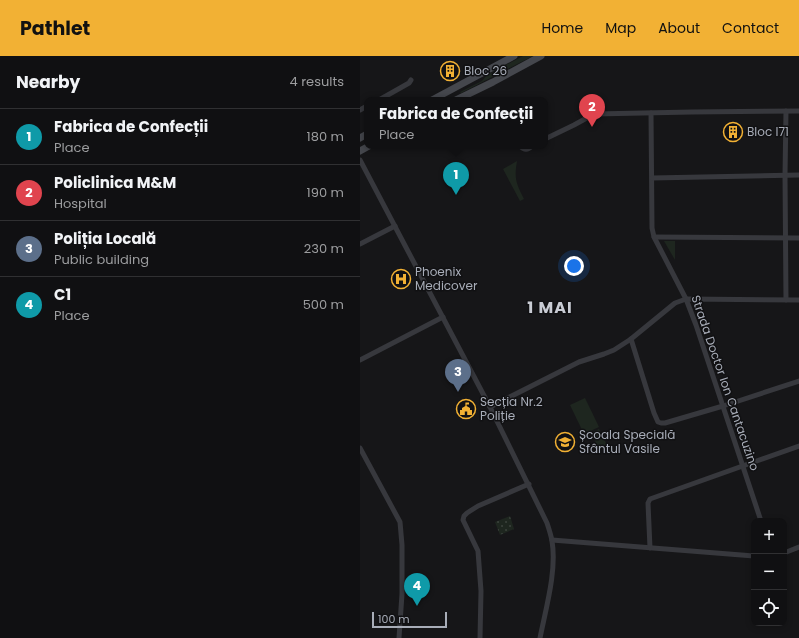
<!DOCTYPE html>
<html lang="en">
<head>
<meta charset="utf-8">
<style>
	:root { --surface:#101012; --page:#1e1e20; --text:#f1f3f6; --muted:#9c9d9f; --line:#303032; --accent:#f2b134 }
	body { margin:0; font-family:Poppins,sans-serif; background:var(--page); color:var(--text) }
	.controls { position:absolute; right:12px; bottom:12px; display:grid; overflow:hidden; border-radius:8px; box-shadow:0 2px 6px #0003 }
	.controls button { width:36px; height:36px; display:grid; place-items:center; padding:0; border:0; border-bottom:1px solid var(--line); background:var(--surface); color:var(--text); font:20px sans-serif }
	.scale { position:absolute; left:12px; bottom:10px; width:75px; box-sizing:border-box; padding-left:4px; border:2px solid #a8adb8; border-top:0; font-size:11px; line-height:14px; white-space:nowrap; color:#a8adb8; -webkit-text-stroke:3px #111113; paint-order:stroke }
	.you { position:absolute; left:214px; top:210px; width:14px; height:14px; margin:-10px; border:3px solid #fff; border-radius:50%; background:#1a73e8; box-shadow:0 0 0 6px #1a73e833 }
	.badge { display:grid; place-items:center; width:26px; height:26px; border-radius:50%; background:var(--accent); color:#fff; font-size:13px; font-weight:700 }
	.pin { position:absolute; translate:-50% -33px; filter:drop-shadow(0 1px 2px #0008) }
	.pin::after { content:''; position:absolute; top:21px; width:14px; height:12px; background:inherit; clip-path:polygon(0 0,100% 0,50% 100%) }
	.popup { position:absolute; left:4px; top:41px; width:184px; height:52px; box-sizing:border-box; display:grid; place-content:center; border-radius:8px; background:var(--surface); filter:drop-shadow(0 1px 3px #0005); font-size:13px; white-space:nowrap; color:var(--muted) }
	.popup b { font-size:15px; color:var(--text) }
	.popup::after { content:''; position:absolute; left:50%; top:100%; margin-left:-8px; border:8px solid transparent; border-top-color:var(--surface) }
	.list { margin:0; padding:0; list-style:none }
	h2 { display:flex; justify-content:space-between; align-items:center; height:52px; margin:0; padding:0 16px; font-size:17px }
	h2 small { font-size:13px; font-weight:400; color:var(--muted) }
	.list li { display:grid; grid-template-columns:26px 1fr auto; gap:12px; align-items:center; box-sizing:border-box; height:56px; padding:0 16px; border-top:1px solid var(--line) }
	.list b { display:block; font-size:15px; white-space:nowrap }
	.list p { margin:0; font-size:13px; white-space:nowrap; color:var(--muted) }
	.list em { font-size:13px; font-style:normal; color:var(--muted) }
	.icon { flex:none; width:22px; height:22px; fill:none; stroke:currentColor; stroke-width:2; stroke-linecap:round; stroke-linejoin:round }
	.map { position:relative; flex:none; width:439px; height:582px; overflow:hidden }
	header { display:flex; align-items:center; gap:24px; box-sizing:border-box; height:56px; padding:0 20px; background:var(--accent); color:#111 }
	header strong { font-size:19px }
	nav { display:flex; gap:22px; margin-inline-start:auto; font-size:14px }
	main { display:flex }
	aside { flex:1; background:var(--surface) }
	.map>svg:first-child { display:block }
	.grass { fill:#1e261f }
	.park { fill:url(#park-dots) }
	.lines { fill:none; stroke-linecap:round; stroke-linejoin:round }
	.street { stroke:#37383d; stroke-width:5 }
	.secondary { stroke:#45474d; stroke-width:7 }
	.labels { text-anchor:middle; stroke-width:3; stroke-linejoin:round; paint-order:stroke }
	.poi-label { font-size:12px; fill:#a8adb8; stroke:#111113; text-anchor:start }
	.street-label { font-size:12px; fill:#a8adb8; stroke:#111113 }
	.district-label { font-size:16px; font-weight:bold; letter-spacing:1px; fill:#c9ccd4; stroke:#111113 }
</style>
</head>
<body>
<header>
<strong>Pathlet</strong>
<nav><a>Home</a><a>Map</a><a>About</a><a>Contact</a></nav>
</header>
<main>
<aside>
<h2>Nearby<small>4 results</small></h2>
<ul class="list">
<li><span class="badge" style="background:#0f9aa8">1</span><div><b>Fabrica de Confecții</b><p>Place</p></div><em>180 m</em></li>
<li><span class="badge" style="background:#e0444e">2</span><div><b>Policlinica M&amp;M</b><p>Hospital</p></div><em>190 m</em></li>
<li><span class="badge" style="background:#5c6f8a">3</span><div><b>Poliția Locală</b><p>Public building</p></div><em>230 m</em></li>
<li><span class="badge" style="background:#0f9aa8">4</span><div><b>C1</b><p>Place</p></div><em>500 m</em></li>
</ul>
</aside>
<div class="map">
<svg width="439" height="582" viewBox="0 0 439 582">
	<defs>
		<pattern id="park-dots" width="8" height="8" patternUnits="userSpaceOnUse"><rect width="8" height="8" fill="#1e261f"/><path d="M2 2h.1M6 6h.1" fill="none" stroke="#3c433d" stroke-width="1.8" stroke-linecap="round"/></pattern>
	</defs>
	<rect width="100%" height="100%" fill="#161618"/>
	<g class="grass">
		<polygon points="163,0 173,0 101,37 100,36 122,25 127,19"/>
		<path d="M 157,105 C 154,123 156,127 164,143 L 160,145 L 143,113 Z"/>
		<polygon points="304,185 315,185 315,204"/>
		<polygon points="225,342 239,371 224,378 210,349"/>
		<polygon points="239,373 247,389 239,393 231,377"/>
	</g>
	<polygon class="park" points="150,460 154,473 140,479 135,466"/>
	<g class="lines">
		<g class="street">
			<polyline points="19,44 49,27 51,24"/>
			<polyline points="0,54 7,50"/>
			<polyline points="426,55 425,119 426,244"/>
			<polyline points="291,57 292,172 294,181 326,243 336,269 401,465"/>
			<polyline points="185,83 214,69 234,58 332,56 439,55"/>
			<path d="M 160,90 C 164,94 168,94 172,90"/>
			<path d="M 0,104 L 130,351 L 187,467 C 189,473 191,479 192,485 C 197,514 186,552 180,582"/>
			<polyline points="292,122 439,119"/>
			<polyline points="294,181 439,182"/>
			<polyline points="0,188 35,170"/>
			<polyline points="271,283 294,357 298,366 301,367 305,367 363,350 439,325"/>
			<polyline points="0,304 83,261"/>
			<polyline points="130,351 219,306 244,298 254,294 271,283 315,247 326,243 439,244"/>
			<polyline points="0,392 40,466 42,489 42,538 39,582"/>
			<polyline points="192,484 394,500"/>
			<polyline points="290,492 288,447 290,443 439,390"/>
			<polyline points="424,497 439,491"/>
			<polyline points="120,582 121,535 118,495 103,464 104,460 107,457 118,450 169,428"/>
		</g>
		<g class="secondary">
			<polyline points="72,44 154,0"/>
			<polyline points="96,44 133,26 181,0"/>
			<polyline points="0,82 7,78"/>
			<polyline points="0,95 9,90"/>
		</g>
	</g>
	<defs>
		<g id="building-ring" transform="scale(1)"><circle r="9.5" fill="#111113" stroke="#f2b134" stroke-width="1.5"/><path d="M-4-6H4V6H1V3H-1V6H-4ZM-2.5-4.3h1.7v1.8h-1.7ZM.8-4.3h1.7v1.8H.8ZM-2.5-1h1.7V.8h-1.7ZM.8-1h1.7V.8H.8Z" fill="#f2b134"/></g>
		<g id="hospital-ring" transform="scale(1)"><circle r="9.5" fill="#111113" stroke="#f2b134" stroke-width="1.5"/><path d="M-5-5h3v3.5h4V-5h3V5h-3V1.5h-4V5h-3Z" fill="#f2b134"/></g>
		<g id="civic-ring" transform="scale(1)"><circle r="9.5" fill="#111113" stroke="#f2b134" stroke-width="1.5"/><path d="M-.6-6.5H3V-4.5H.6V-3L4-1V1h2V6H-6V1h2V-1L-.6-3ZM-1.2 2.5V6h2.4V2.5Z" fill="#f2b134"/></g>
		<g id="school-ring" transform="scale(1)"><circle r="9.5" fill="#111113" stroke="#f2b134" stroke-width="1.5"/><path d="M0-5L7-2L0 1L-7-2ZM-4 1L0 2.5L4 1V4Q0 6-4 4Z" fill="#f2b134"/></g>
	</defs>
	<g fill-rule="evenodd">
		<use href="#building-ring" x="90" y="15"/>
		<use href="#building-ring" x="373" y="76"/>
		<use href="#hospital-ring" x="41" y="223"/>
		<use href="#civic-ring" x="106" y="353"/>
		<use href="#school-ring" x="205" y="386"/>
	</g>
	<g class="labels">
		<g class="poi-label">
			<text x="104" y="19">Bloc 26</text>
			<text x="387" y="80">Bloc I71</text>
			<text x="55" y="220">Phoenix<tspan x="55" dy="14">Medicover</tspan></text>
			<text x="120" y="350">Secția Nr.2<tspan x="120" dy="14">Poliție</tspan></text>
			<text x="219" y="383">Școala Specială<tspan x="219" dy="14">Sfântul Vasile</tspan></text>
		</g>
		<g class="street-label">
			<text transform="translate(365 327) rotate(71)" y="4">Strada Doctor Ion Cantacuzino</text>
		</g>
		<g class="district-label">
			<text x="190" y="257">1 MAI</text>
		</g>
	</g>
</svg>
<div class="controls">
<button>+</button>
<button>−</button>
<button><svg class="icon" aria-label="locate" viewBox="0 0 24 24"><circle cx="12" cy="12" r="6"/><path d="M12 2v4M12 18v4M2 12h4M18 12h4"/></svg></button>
</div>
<div class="scale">100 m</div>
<div class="you"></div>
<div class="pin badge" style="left:96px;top:139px;background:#0f9aa8">1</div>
<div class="popup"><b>Fabrica de Confecții</b>Place</div>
<div class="pin badge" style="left:232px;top:71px;background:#e0444e">2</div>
<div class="pin badge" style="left:98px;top:336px;background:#5c6f8a">3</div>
<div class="pin badge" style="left:57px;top:550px;background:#0f9aa8">4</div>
</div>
</main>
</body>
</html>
